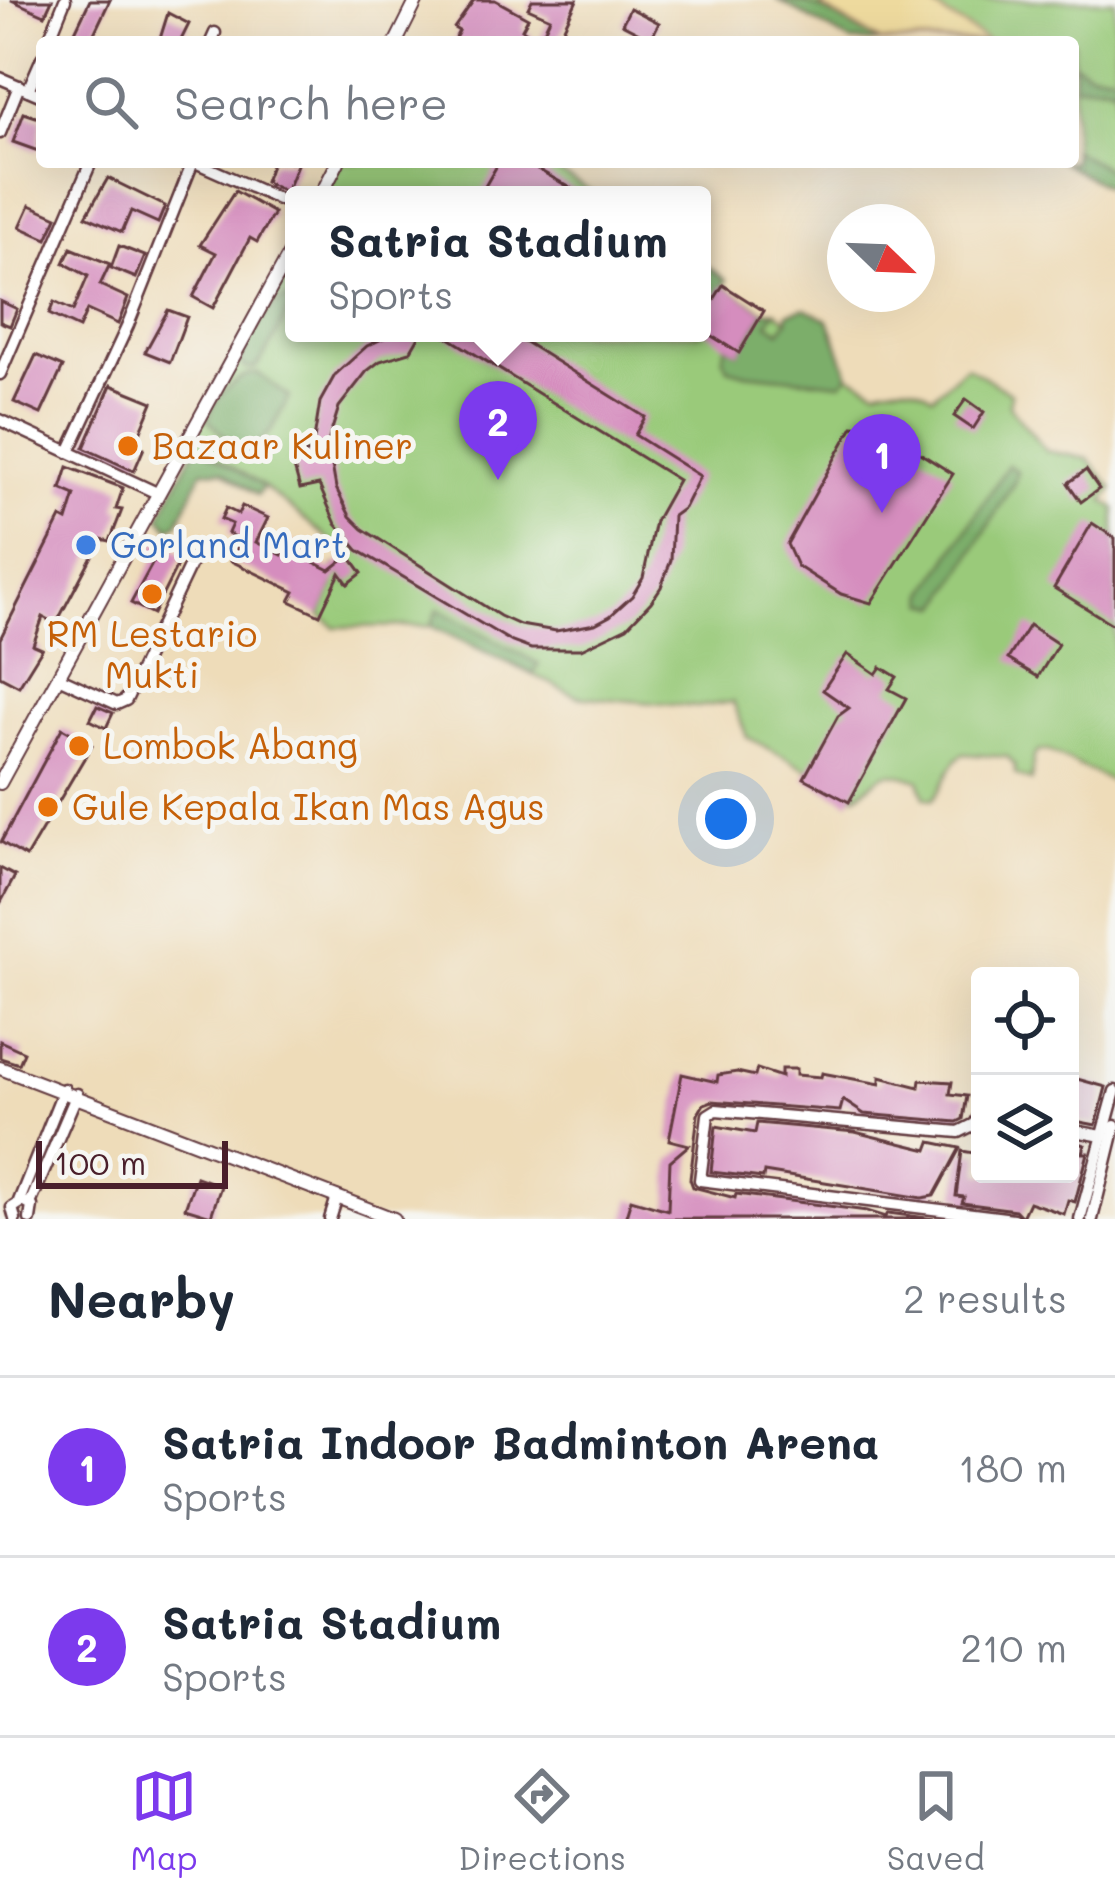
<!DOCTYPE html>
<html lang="en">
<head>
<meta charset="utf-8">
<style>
	:root { --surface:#fff; --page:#f2f2f3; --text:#1f2937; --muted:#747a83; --line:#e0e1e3; --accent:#7c3aed }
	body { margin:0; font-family:Mali,sans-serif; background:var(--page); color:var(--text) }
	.controls { position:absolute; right:36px; bottom:36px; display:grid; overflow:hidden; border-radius:12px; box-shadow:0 12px 48px #0002 }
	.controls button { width:108px; height:108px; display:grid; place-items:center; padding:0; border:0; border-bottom:3px solid var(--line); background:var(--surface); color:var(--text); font:60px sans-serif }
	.compass { position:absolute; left:827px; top:204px; width:108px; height:108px; border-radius:50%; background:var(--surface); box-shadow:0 12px 48px #0002; rotate:113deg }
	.scale { position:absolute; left:36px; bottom:30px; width:192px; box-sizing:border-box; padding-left:12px; border:6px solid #4a1f2b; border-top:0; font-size:33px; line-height:42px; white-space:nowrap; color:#4a1f2b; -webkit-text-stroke:9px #f6f6f2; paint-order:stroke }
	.you { position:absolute; left:726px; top:819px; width:42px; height:42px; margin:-30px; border:9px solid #fff; border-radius:50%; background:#1a73e8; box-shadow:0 0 0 18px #1a73e833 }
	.badge { display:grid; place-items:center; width:78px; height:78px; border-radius:50%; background:var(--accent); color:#fff; font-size:39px; font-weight:700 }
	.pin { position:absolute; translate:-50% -99px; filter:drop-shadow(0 3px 6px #0008) }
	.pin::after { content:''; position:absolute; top:63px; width:42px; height:36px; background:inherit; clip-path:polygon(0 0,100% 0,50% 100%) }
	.popup { position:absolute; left:285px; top:186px; width:426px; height:156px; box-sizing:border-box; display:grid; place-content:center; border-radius:12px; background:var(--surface); filter:drop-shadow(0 3px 9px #0005); font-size:39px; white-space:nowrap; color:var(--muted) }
	.popup b { font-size:45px; color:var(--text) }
	.popup::after { content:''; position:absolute; left:50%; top:100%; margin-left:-24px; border:24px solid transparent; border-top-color:var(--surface) }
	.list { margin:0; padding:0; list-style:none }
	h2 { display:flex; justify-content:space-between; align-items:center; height:156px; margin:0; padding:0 48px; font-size:51px }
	h2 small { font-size:39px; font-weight:400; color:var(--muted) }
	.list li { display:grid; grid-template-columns:78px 1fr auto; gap:36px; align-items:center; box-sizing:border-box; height:180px; padding:0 48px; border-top:3px solid var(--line) }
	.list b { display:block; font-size:45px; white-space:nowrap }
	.list p { margin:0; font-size:39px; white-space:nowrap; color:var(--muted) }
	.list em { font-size:39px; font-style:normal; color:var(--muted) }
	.icon { flex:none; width:66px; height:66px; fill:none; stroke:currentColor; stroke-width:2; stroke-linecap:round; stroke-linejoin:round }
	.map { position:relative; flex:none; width:1115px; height:1219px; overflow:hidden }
	.search { position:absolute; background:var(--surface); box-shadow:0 12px 48px #0002; left:36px; right:36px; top:36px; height:132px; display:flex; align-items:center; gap:30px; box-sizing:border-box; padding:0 42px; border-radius:12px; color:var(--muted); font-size:45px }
	.sheet { height:516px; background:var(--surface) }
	nav { display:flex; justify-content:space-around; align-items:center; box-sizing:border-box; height:168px; border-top:3px solid var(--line); background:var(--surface); font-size:33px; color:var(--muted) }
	nav a { display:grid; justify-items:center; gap:6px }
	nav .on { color:var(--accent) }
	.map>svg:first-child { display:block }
	.green { fill:#9aca7a; stroke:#727452; stroke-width:3 }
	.forest { fill:#7bae6a; stroke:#62664a; stroke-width:3 }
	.sand { fill:#eeda9e; stroke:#9c7c64; stroke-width:3 }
	.building { fill:#d58dbe }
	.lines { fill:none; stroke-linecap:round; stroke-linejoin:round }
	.minor-casing { stroke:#633b40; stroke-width:15 }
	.tertiary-casing { stroke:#633b40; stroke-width:16 }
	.minor { stroke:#fff; stroke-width:10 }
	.tertiary { stroke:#fff; stroke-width:12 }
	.food-dot { fill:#e8710a; stroke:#f6f6f2; stroke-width:4.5 }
	.shop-dot { fill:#3f7fe0; stroke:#f6f6f2; stroke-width:4.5 }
	.labels { text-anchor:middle; stroke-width:10; stroke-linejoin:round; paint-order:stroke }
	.food-label { font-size:36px; fill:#c56008; stroke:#f6f6f2; text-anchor:start }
	.shop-label { font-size:36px; fill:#366cbe; stroke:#f6f6f2; text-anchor:start }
</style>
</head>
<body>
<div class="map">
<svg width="1115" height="1219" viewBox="0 0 1115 1219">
	<rect width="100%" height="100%" fill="#f6f6f2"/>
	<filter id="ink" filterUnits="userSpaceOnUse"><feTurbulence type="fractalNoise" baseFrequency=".00833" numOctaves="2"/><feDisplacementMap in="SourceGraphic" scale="24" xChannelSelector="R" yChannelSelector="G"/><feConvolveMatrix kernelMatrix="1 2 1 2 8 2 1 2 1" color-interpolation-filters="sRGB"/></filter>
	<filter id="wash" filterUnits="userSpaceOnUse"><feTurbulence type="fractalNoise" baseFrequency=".004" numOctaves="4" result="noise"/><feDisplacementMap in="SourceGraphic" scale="48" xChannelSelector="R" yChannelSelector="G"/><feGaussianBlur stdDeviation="2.7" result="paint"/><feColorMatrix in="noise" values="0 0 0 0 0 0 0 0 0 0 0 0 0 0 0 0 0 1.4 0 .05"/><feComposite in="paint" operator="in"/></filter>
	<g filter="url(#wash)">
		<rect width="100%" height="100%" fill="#eedcb9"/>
		<g class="green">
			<polygon points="778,0 1115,0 1115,192 1062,162 1073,162 1073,42 851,42"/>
			<polygon points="340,162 542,162 597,195 324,195"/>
			<path d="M 294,253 L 294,333 L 702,333 L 702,263 L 727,280 L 724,286 L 764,311 L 776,311 L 788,320 L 789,313 L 805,308 L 829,320 L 849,375 L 877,389 C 901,382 912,382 933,396 L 966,366 L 1011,393 L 1009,406 L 1046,451 L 1088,459 L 1113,488 L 1104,501 L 1115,508 L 1115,783 L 1048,751 L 1039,751 L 1034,756 L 1031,781 L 1015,774 L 1015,766 L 1008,757 L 963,754 C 947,765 946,785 933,799 L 925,797 L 919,780 C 880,767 888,773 857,795 L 845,794 L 834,783 L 747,737 L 733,702 L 697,707 L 577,696 L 431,626 L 335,627 L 320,615 L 334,585 L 328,582 L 335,566 L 348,583 L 349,555 L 264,487 L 185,449 Z"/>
		</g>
		<g class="forest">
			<path d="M 778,0 C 819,0 845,25 881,42 L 851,42 Z"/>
			<polygon points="1073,62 1089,71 1115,74 1115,88 1105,84 1073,85"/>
			<polygon points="1073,150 1115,173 1115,192 1062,162 1073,162"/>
			<polygon points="702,263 727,280 702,319"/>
			<path d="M 284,299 L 291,301 C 285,324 269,348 256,368 L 245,368 L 241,362 C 248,337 262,312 284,299 Z"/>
			<polygon points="805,308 829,320 849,375 842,383 746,373 728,368 723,358 726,345 739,352 764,311 776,311 768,323 780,331 788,320 788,313"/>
			<path d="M 249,374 L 259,374 L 289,397 L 271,431 L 246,456 L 208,420 C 215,397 229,383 249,374 Z"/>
			<polygon points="201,447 264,487 257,495 223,471 203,470 178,523 171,528 160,517 190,457"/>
			<polygon points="1008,465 1017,471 1015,481 944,601 940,606 927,603 926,593"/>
			<polygon points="438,609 539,664 533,674 431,626"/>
		</g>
		<polygon class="sand" points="831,0 922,0 989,42 881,42 821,7"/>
		<g id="blocks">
			<g class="building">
				<polygon points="11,0 52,0 45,15"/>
				<polygon points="90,0 110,0 90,42 70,42"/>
				<polygon points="474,0 495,0 528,18 522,29 532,35 528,42 453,42 459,31 454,28"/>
				<polygon points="532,0 577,0 557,42 540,39 550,18 528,8"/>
				<polygon points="630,8 659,23 651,39 622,24"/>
				<polygon points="168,13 189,24 180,42 159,42"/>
				<polygon points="24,113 42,119 38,151 13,142"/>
				<polygon points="272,162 298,162 286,192 265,182"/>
				<polygon points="499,162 525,162 583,195 480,195"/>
				<polygon points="108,178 165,206 158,223 131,211 122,232 86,216"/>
				<polygon points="235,191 274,213 257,242 250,238 213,308 193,297 216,253 200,245"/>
				<polygon points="30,205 57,217 47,239 20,227"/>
				<polygon points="119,246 145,256 136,278 111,268"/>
				<polygon points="71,248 110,264 100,285 128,298 118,324 87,310 79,328 49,314 54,302 73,311 88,276 64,263"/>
				<polygon points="723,285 764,311 739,353 702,330 702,319"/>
				<polygon points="0,301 17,309 10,326 0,322"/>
				<polygon points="168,310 187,317 170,362 145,352"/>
				<polygon points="384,333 421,333 410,352 380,361 367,371 339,407 328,442 336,488 350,516 363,529 500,616 520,625 556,631 595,624 610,616 632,596 643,578 655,521 678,480 441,333 473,333 500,350 511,333 645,417 635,435 700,476 684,508 673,516 671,560 661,587 651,602 627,627 581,649 531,649 512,642 358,550 336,524 319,485 300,489 291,456 312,452 320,402 335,375 367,346 386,337"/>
				<polygon points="36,355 63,367 41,414 14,402"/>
				<polygon points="111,385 153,402 135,445 144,448 134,471 84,448"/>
				<polygon points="966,399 984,412 973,429 954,416"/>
				<polygon points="853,426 880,428 953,474 871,603 841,594 797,566 787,544"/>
				<polygon points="68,467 123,488 116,509 122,510 110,541 101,539 56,624 43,617 33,645 42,649 19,686 0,676 0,639 61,518 67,521 75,495 61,489"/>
				<polygon points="1086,470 1099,489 1081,502 1068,483"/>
				<polygon points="242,506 268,518 256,542 282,555 289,541 310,551 306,558 330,570 349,555 362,573 348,584 340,573 320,615 290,601 295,592 231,561 241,540 228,533 232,524 221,519 226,508 238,514"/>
				<polygon points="1092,523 1115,538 1115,626 1054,588"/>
				<polygon points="159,539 183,554 153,614 131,603 157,555 151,552"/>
				<polygon points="1029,625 1058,644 1038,677 1008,659"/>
				<polygon points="847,654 876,674 881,667 897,677 889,689 906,698 849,802 804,778 838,716 849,708 823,690"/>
				<polygon points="97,706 113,713 106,728 90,720"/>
				<polygon points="62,728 92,745 26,857 1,842"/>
				<polygon points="0,868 15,876 0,904"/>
				<polygon points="0,1041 24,1052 19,1064 0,1058"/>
				<polygon points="757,1069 781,1077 781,1069 796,1069 796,1075 821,1077 822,1073 880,1084 880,1077 919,1087 920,1080 952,1082 950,1094 967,1096 963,1119 957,1122 864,1114 843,1100 840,1111 712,1101 704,1104 698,1114 690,1179 693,1187 735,1198 736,1194 867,1211 886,1217 888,1213 934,1219 625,1219 631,1199 668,1210 670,1161 689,1145 669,1140 682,1074 717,1082 718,1075 737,1072 755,1076"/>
				<polygon points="1070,1077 1106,1087 1096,1125 1070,1120"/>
				<polygon points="757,1123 855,1132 928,1150 931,1142 960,1148 934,1196 922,1198 764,1172 763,1178 711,1172 716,1126 755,1133"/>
				<polygon points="1070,1140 1085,1145 1083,1153 1088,1153 1075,1202 1068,1200 1064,1214 1029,1202 1022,1217 1015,1210 962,1203 964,1197 956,1196 962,1151 980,1154 980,1174 1070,1174"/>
				<polygon points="196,1177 221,1186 211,1216 185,1208"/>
			</g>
		</g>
	</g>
	<g filter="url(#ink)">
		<use href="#blocks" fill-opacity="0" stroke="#633b40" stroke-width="3"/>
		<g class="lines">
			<g class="minor-casing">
				<g id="minor">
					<polyline points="48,42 65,0"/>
					<polyline points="211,42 215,33"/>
					<polyline points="0,78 42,96"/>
					<polyline points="28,90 42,58"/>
					<polyline points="0,133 19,86"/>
					<polyline points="195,162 294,206"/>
					<polyline points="0,374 91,162"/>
					<polyline points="0,420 157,493"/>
					<polyline points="69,452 128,325 193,162"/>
					<polyline points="58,677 117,704 126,700 193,559"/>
					<polyline points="980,1114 975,1124 959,1132 716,1110 708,1115 700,1180 1013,1219"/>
					<polyline points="1070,1130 1102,1136"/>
					<polyline points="19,1201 64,1089"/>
					<polyline points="30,1204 77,1094"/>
					<polyline points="15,1219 12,1208 23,1201 32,1206 30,1219"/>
					<polyline points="330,1219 337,1197"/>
					<polyline points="1080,1219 1115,1091"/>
					<polyline points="1092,1219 1115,1126"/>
				</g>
			</g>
			<g class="tertiary-casing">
				<g id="tertiary">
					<polyline points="396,42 417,0"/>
					<polyline points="321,195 338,162"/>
					<polyline points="0,783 294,246"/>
					<polyline points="0,1068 394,1219"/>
				</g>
			</g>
			<use href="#minor" class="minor"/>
			<use href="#tertiary" class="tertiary"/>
		</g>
	</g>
	<g class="food-dot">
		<circle cx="128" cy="446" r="12"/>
		<circle cx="152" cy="594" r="12"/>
		<circle cx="79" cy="746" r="12"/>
		<circle cx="48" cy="807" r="12"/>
	</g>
	<circle class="shop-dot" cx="86" cy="545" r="12"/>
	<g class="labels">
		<g class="food-label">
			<text x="152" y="459">Bazaar Kuliner</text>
			<text x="152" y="647" text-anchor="middle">RM Lestario<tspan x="152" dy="41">Mukti</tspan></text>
			<text x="103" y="759">Lombok Abang</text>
			<text x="72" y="820">Gule Kepala Ikan Mas Agus</text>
		</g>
		<g class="shop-label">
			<text x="110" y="558">Gorland Mart</text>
		</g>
	</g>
</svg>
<div class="controls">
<button><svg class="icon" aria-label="locate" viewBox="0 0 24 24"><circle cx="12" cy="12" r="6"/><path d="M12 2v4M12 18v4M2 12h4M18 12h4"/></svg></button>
<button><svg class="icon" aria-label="layers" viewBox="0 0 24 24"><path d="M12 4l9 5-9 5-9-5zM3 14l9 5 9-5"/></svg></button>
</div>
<svg class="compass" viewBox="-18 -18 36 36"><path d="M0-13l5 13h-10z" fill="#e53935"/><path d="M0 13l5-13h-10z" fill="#747a83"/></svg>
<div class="scale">100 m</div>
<div class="you"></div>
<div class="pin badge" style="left:882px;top:513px">1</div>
<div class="pin badge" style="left:498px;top:480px">2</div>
<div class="popup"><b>Satria Stadium</b>Sports</div>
<div class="search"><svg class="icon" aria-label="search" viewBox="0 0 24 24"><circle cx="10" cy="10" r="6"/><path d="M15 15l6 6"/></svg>Search here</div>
</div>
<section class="sheet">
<h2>Nearby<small>2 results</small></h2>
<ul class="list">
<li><span class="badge">1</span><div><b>Satria Indoor Badminton Arena</b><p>Sports</p></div><em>180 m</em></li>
<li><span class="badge">2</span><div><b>Satria Stadium</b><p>Sports</p></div><em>210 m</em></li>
</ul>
</section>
<nav>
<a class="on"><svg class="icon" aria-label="map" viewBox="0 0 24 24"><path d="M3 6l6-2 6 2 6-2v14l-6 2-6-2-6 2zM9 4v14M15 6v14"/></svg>Map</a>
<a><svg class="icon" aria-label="directions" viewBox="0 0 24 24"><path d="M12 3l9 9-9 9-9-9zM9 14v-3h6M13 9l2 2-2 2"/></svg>Directions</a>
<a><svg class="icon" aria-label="saved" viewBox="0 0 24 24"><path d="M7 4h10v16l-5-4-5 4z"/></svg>Saved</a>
</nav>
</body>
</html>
